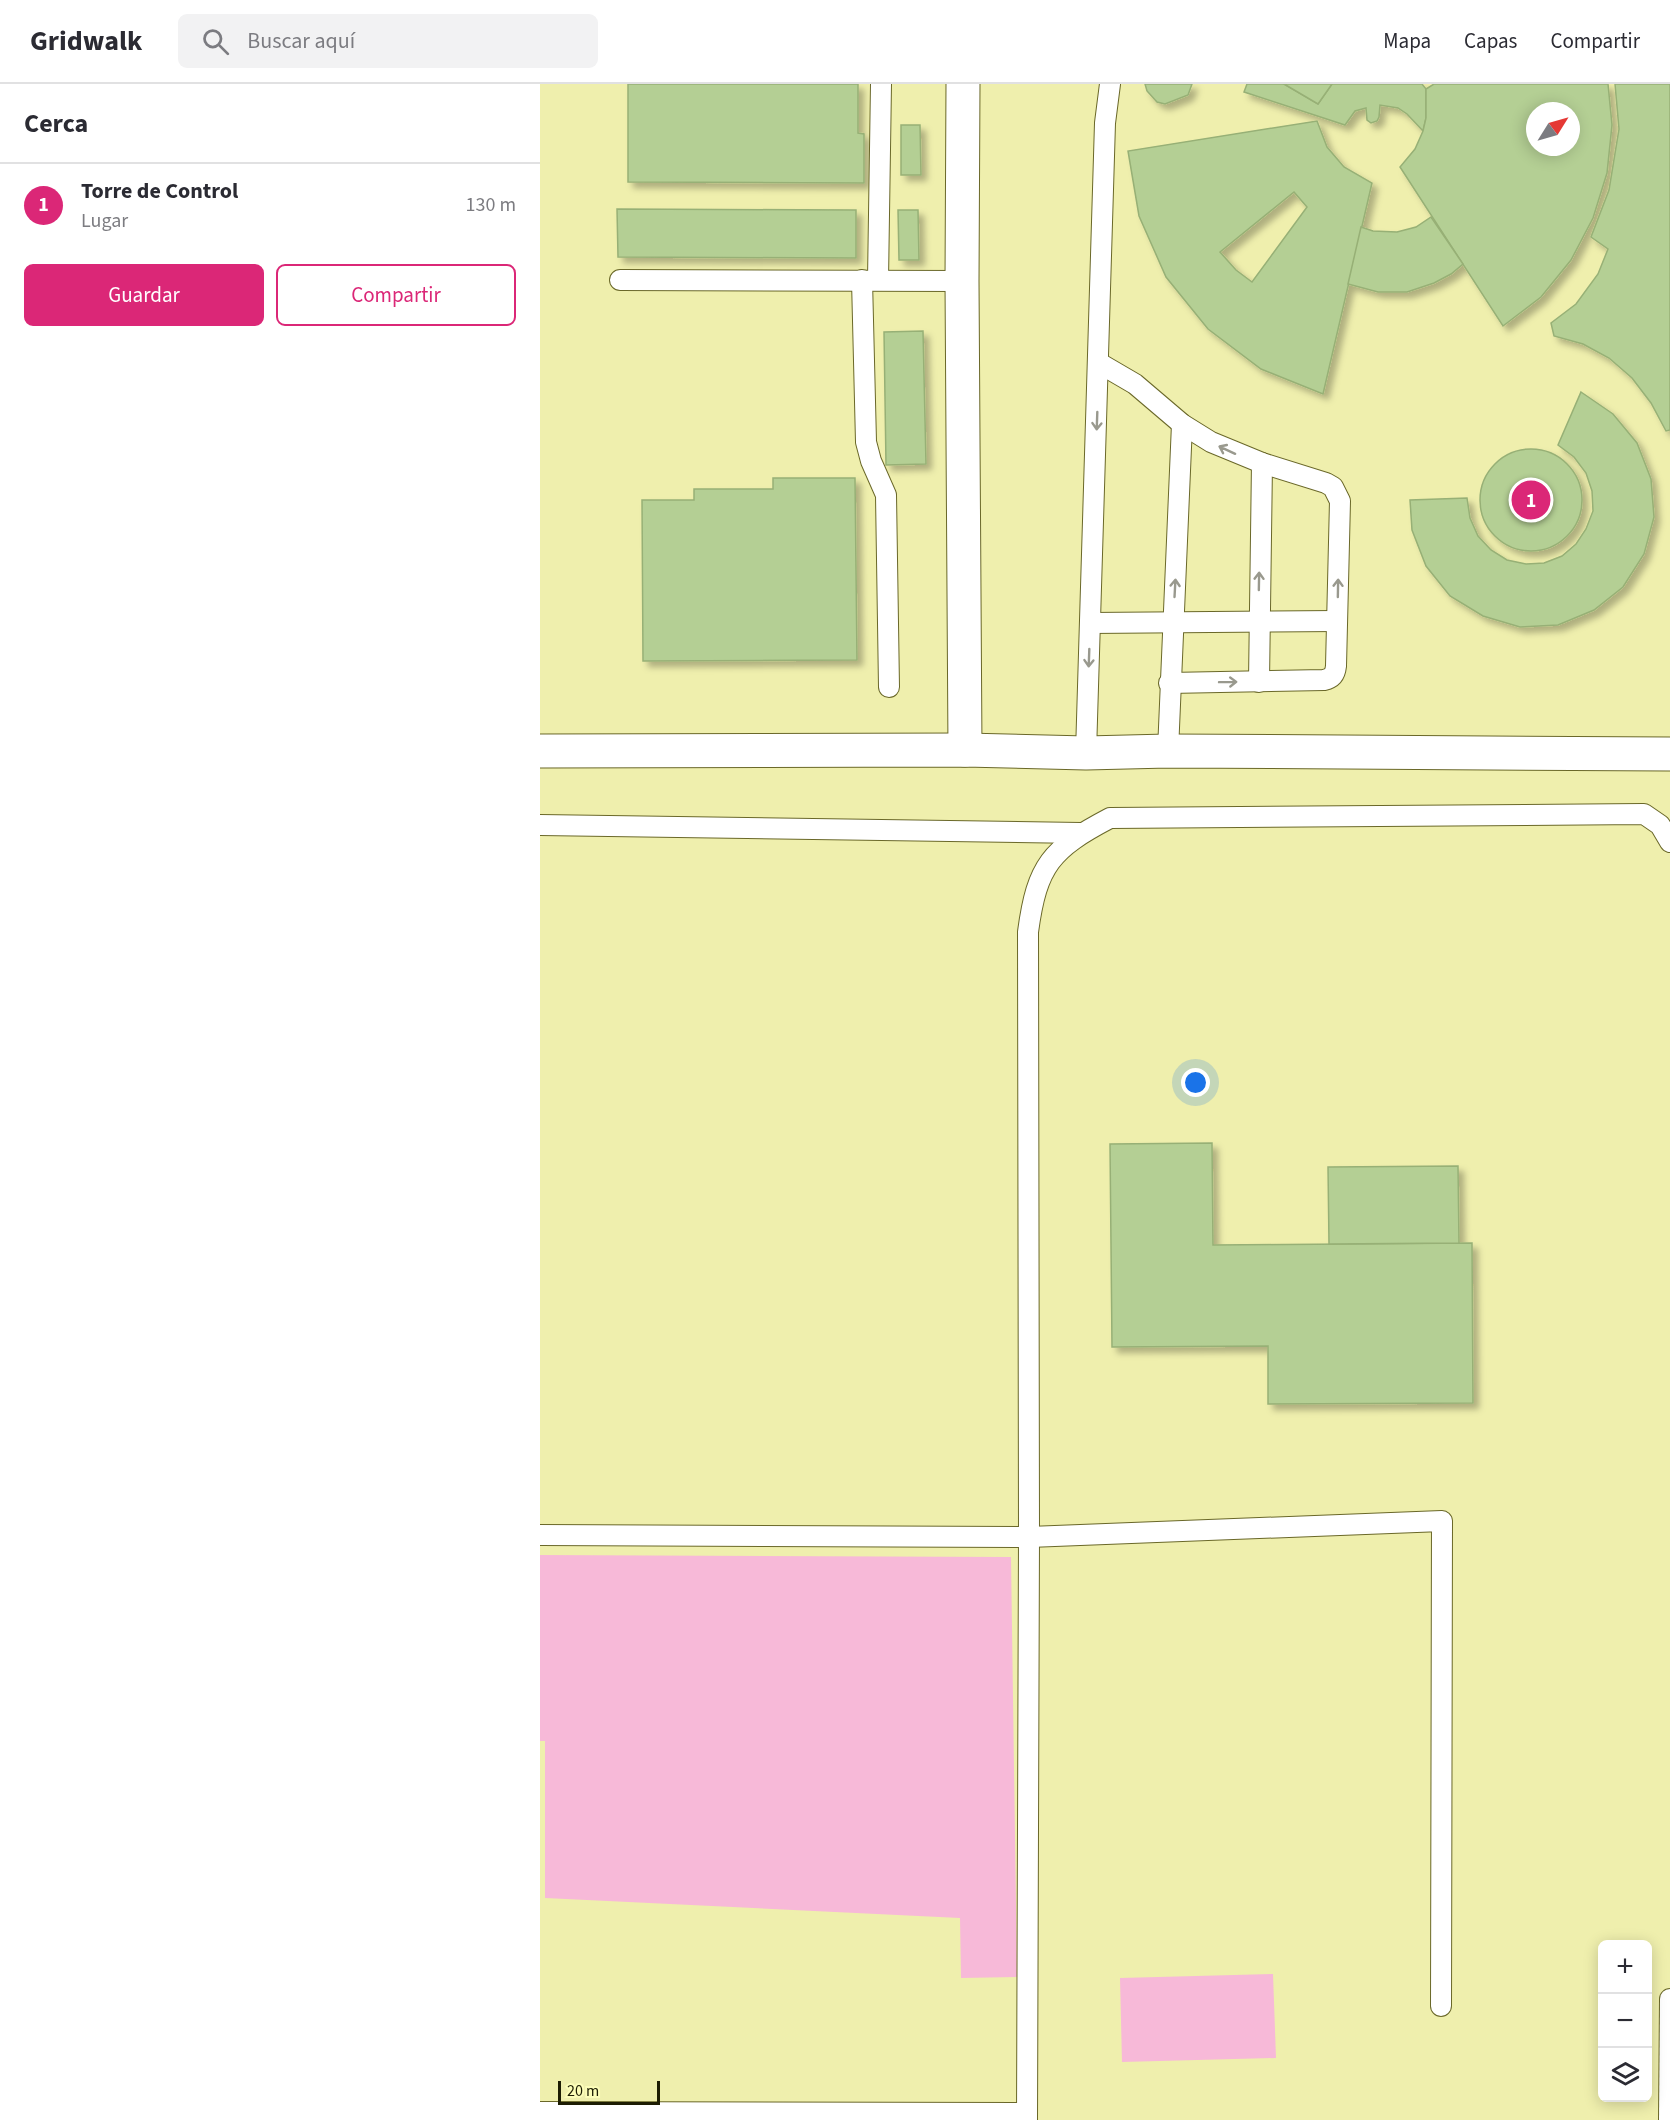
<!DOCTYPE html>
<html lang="es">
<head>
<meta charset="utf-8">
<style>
	:root { --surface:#fff; --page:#f2f2f3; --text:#2b2b33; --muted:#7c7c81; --line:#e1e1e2; --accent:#db2777 }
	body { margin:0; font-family:"Source Sans 3",sans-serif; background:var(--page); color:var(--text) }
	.controls { position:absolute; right:18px; bottom:18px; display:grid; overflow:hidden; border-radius:9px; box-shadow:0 3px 15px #0003 }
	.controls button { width:54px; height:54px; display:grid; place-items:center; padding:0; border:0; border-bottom:2px solid var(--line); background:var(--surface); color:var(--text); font:30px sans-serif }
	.compass { position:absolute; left:986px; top:18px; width:54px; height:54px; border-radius:50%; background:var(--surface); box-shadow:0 3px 15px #0003; rotate:53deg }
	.scale { position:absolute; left:18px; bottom:15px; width:102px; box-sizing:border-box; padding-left:6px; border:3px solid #1d1d03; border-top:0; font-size:16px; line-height:21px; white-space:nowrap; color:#1d1d03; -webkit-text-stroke:4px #fcfdb9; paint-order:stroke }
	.you { position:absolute; left:656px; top:999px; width:21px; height:21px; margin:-15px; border:4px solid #fff; border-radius:50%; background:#1a73e8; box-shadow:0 0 0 9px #1a73e833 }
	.badge { display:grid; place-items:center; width:39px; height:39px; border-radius:50%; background:var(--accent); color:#fff; font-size:20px; font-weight:700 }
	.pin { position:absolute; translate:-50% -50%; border:3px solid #fff; box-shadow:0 2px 6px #0006 }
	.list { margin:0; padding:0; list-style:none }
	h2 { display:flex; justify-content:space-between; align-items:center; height:78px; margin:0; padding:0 24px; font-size:26px }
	h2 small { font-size:20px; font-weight:400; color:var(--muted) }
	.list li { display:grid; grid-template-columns:39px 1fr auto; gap:18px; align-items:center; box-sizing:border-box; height:84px; padding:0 24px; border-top:2px solid var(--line) }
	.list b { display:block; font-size:22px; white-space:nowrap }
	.list p { margin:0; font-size:20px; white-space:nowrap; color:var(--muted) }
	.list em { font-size:20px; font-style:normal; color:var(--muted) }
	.actions { display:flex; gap:12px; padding:18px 24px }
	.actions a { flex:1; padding:14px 0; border:2px solid var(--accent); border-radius:9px; text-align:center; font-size:21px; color:var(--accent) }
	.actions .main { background:var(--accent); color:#fff }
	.icon { flex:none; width:33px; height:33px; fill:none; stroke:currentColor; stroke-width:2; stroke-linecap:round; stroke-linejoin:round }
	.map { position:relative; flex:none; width:1130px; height:2036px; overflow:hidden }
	header { display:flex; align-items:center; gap:36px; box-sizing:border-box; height:84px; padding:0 30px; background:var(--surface); border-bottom:2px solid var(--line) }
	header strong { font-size:28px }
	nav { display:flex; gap:33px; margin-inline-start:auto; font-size:21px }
	.search { width:420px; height:54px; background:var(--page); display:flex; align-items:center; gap:15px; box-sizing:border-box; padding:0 21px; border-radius:9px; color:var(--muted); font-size:22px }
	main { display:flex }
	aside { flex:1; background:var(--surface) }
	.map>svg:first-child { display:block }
	.green { fill:#f7b9d8 }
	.building { fill:#b4cf94; stroke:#97b076; stroke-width:1.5; fill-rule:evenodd; filter:url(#shadow) }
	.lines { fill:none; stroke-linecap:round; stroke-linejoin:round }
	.service-casing { stroke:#6a6829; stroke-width:22 }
	.minor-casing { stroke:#6a6829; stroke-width:35 }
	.service { stroke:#fff; stroke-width:20 }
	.minor { stroke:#fff; stroke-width:33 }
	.oneway { stroke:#99998e }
</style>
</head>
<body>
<header>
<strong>Gridwalk</strong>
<div class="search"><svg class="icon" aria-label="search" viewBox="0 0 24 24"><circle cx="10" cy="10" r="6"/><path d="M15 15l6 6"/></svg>Buscar aquí</div>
<nav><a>Mapa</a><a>Capas</a><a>Compartir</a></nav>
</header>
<main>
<aside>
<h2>Cerca<small></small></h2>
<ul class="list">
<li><span class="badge">1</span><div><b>Torre de Control</b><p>Lugar</p></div><em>130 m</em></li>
</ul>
<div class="actions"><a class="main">Guardar</a><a>Compartir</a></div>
</aside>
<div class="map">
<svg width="1130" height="2036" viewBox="0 0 1130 2036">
	<defs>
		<filter id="shadow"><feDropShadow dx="5.5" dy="5.5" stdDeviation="3" flood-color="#0004"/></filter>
	</defs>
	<rect width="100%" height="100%" fill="#efefad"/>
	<g class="green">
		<polygon points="0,1471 471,1473 477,1893 421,1894 420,1834 5,1814 5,1657 0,1657"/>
		<polygon points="733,1890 736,1974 582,1978 580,1894"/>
	</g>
	<g class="building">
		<polygon points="88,0 318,0 318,49 324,50 324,99 88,98"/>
		<polygon points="605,0 652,0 648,11 625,20 617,18 607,7"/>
		<polygon points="707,0 744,0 778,20 792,0 882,0 886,5 886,34 883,47 867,30 858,24 840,21 839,33 837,37 831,39 827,36 826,24 815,27 805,41 704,8"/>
		<polygon points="744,0 792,0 778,20"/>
		<path d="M 894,0 L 1068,0 L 1072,41 L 1067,89 L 1053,134 L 1031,176 L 1001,213 L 963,242 L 860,83 L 875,65 L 883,47 L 886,34 L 886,5 ZM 995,27 L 1031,27 L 1031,63 L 995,63 Z"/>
		<polygon points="1075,0 1130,0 1130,346 1126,347 1111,319 1092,294 1069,274 1043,260 1014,252 1011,239 1036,220 1058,190 1068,165 1051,153 1069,106 1079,45"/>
		<path d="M 777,37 L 787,63 L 804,83 L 832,99 L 783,310 L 721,285 L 668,245 L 626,193 L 599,132 L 588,67 ZM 754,108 L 767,123 L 712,198 L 696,186 L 680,168 Z"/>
		<polygon points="361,41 380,41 381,91 361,91"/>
		<polygon points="77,125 316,126 316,174 78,173"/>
		<polygon points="358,126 378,126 379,176 359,176"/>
		<polygon points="891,133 923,180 911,190 894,199 867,208 838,208 808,200 821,143 833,147 857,148 876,143"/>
		<polygon points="383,247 386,380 346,381 344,248"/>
		<polygon points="1041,308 1073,330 1097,359 1111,395 1114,433 1104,470 1083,503 1054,526 1018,541 980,543 943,532 910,512 886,482 872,446 870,416 927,414 930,434 938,452 951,466 967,476 986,480 1004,479 1022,472 1036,460 1046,445 1053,427 1052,407 1046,389 1034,373 1018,361"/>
		<circle cx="991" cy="416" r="51"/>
		<polygon points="233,394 315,394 317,576 103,577 102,416 154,416 154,405 233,405"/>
		<polygon points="672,1059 673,1161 932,1159 933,1319 728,1320 728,1262 572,1263 570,1060"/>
		<polygon points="918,1082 919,1159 789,1160 788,1083"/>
	</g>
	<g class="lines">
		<g class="service-casing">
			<g id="service">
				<polyline points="80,196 422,197"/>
				<polyline points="322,196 326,358 331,377 346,411 349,603"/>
				<polyline points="338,196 341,0"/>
				<path d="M 559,279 L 595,300 L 642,340 L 671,358 L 722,379 L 786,399 L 793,403 L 800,417 L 796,582 C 795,591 792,594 784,596 L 629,599"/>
				<polyline points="550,539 797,537"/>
				<polyline points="719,598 722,379"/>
				<polyline points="628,667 642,340"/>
				<polyline points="546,669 565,39 570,0"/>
				<polyline points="0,741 541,749"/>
				<polyline points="0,1451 489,1453 902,1437 901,1922"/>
				<polyline points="0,2028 487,2029"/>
				<path d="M 487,2036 L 489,1453 L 488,848 C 497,781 511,765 570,734 L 1104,730 L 1120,741 L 1130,758"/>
				<polyline points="1129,2036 1130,1915"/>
			</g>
		</g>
		<g class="minor-casing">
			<g id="minor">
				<polyline points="423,0 422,197 425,666"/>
				<polyline points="0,667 425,666 546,669 628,667 1130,670"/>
			</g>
		</g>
		<use href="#service" class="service"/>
		<use href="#minor" class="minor"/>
	</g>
	<defs><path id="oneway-shaft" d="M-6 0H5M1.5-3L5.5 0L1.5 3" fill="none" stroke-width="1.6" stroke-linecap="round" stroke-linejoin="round" transform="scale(1.5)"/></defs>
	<g class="oneway">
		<use href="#oneway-shaft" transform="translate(557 337) rotate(92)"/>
		<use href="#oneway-shaft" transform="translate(687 366) rotate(-155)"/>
		<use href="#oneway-shaft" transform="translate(719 497) rotate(-89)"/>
		<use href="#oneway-shaft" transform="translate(635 504) rotate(-87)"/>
		<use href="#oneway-shaft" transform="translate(798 504) rotate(-89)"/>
		<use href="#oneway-shaft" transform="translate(549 574) rotate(92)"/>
		<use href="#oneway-shaft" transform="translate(688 598) rotate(-1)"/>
	</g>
</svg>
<div class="controls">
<button>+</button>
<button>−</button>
<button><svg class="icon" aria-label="layers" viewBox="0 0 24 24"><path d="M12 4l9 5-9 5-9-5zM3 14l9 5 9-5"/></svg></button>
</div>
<svg class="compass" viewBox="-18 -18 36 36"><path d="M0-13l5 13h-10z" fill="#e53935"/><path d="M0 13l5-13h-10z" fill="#7c7c81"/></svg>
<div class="scale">20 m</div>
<div class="you"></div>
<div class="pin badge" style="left:991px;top:416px">1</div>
</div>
</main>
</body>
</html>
